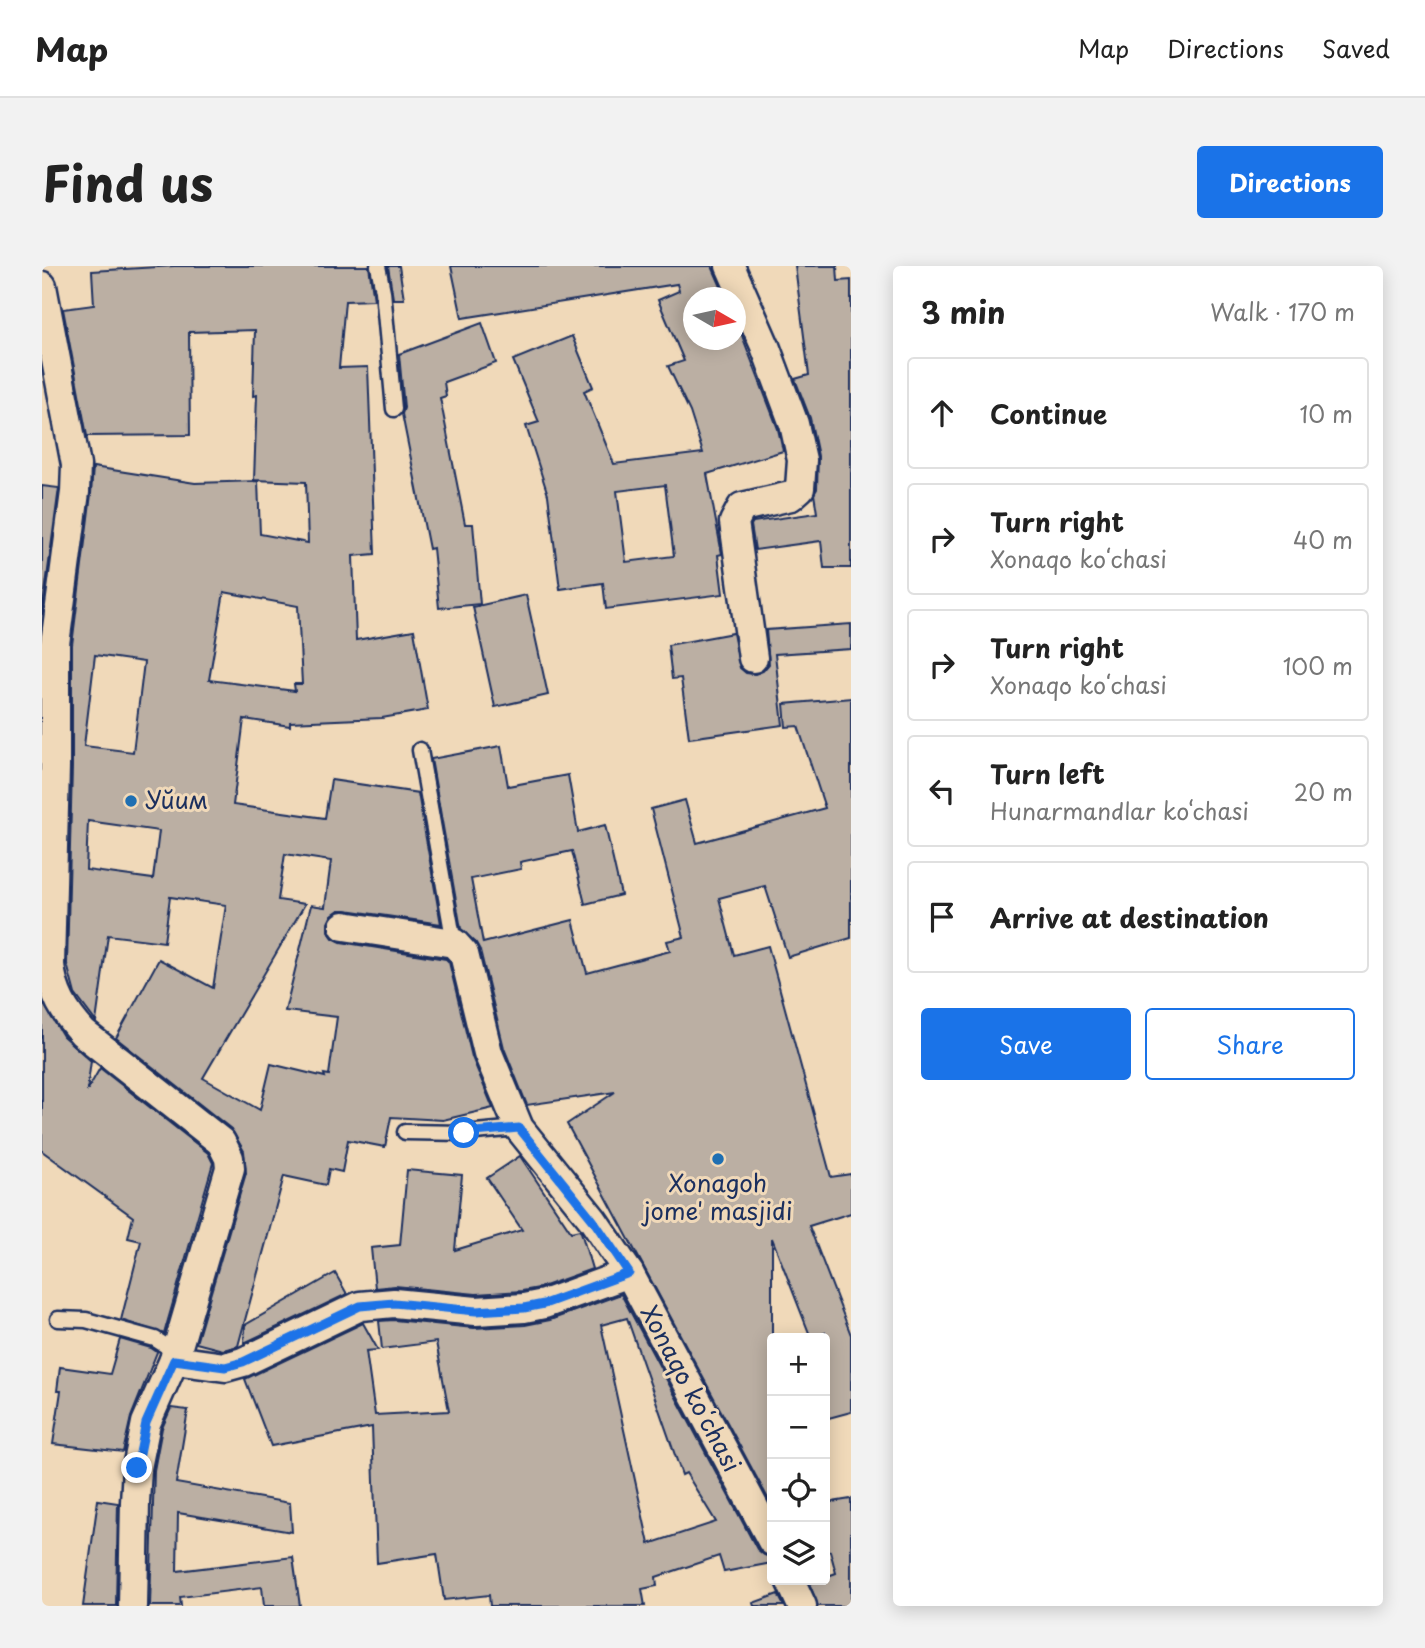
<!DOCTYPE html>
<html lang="en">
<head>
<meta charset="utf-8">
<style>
	:root { --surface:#fff; --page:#f2f2f2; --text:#222; --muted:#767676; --line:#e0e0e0; --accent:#1a73e8 }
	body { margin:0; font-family:"Playpen Sans",sans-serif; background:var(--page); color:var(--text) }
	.controls { position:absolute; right:21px; bottom:21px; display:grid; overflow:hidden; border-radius:7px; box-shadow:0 4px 18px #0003 }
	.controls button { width:63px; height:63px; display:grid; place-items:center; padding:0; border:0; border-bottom:2px solid var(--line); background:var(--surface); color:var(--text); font:35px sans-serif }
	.compass { position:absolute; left:641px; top:21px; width:63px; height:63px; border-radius:50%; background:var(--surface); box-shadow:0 4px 18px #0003; rotate:99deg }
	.stop { position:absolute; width:21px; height:21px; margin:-16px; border:5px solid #1a73e8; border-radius:50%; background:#fff }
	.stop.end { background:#1a73e8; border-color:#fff; box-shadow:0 2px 7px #0008 }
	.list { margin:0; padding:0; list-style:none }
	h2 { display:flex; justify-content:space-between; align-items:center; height:91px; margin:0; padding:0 28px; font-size:30px }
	h2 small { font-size:23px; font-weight:400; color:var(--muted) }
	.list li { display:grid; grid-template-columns:46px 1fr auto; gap:21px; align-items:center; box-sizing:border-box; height:112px; margin:0 14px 14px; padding:0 14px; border:2px solid var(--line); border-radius:7px }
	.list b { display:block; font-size:26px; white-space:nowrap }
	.list p { margin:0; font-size:23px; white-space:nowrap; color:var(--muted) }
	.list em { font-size:23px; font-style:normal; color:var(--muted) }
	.actions { display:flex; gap:14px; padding:21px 28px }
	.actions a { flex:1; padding:16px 0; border:2px solid var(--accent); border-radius:7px; text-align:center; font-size:24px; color:var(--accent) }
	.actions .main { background:var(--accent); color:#fff }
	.icon { flex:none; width:38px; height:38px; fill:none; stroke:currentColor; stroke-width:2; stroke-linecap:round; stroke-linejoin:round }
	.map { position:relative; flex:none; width:809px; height:1340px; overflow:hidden; border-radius:7px }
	header { display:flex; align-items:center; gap:42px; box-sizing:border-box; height:98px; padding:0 35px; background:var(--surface); border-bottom:2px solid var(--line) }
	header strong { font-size:33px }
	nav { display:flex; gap:38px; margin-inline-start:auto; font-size:24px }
	.intro { display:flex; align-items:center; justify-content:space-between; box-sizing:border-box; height:168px; padding:0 42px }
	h1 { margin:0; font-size:49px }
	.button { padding:18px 32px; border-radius:7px; background:var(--accent); color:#fff; font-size:24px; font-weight:700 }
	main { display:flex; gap:42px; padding:0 42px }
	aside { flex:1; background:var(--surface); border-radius:7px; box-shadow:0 4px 18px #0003 }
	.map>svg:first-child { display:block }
	.building { fill:#bbafa3; stroke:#1b2f5e; stroke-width:2; fill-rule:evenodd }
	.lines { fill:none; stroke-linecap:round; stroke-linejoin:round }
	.service-casing { stroke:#1b2f5e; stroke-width:19 }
	.minor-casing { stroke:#1b2f5e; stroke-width:33 }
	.service { stroke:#f0d9b9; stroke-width:14 }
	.minor { stroke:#f0d9b9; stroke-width:28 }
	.route { stroke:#1a73e8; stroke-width:9 }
	.poi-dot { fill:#1f6fb2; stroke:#f0d9b9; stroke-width:2.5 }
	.labels { text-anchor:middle; stroke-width:6; stroke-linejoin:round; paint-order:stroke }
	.poi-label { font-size:24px; fill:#1b2f5e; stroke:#f0d9b9; text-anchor:start }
	.street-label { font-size:24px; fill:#1b2f5e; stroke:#f0d9b9 }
</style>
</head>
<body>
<header>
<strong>Map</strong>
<nav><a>Map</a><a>Directions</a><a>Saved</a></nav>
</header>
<div class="intro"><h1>Find us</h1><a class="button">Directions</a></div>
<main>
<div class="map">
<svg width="809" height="1340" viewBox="0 0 809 1340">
	<rect width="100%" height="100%" fill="#f0d9b9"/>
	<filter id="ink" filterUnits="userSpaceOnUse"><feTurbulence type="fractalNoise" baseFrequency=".0143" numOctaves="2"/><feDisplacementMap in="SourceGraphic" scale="14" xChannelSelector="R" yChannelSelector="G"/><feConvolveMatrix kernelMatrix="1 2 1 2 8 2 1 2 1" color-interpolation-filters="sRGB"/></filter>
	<g filter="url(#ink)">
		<g class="building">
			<path d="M 132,0 L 327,0 L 332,34 L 303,35 L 297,102 L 326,101 L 333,288 L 311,290 L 314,374 L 372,364 L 386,444 L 340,452 L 248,456 L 248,460 L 202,453 L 191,539 L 283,552 L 289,514 L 376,527 L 399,658 L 304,644 L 297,644 L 290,649 L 286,657 L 286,665 L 291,672 L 299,676 L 404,693 L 407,696 L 430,791 L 451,842 L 401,854 L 349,851 L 343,881 L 306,874 L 300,906 L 287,903 L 284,919 L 242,910 L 196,1080 L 181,1084 L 154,1077 L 204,907 L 202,885 L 189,863 L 74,772 L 117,693 L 171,722 L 184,639 L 128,631 L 122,676 L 66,669 L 54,756 L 33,728 L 25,698 L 30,501 L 30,379 L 49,228 L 51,201 L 153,217 L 216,215 L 218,268 L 266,277 L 264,216 L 212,214 L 215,129 L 211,130 L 213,64 L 147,66 L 148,169 L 45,170 L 21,43 L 52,39 L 50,5 ZM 182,326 L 256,340 L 260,418 L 252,418 L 253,425 L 167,414 ZM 53,389 L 102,396 L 91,486 L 42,480 ZM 46,555 L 117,565 L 111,613 L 44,604 ZM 243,588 L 289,595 L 283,641 L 269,639 L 243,745 L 295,751 L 287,809 L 282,808 L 283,811 L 229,798 L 218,844 L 161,812 L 263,638 L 236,634 Z"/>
			<polygon points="346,0 357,0 362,33 351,33"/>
			<path d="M 409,0 L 670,0 L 684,32 L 652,32 L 652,74 L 694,74 L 694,54 L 736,163 L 741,185 L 665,208 L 680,288 L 676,289 L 681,328 L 564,343 L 561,317 L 518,323 L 506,229 L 484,160 L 497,156 L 471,94 L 530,70 L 551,121 L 542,125 L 572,198 L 661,187 L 648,146 L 626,100 L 642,95 L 616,34 L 637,25 L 635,18 L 420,52 ZM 623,219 L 632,290 L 584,296 L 575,225 Z"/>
			<polygon points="753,0 795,0 796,15 809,14 809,302 782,302 779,275 713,284 709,259 711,256 775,247 772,228 775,223 776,190 768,152 753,113 767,109"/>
			<polygon points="440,57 454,97 402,116 404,130 398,132 423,258 431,258 438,338 397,342 391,282 387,283 360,148 362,142 357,88"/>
			<polygon points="0,220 17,222 0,349"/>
			<polygon points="484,329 506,429 453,441 431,341"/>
			<polygon points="809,358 809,383 733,388 741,459 647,472 639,412 630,413 626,379 691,367 698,402 704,407 713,408 721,405 727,398 724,364"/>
			<polygon points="809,432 809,672 746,691 723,620 677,632 692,689 726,680 789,911 809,908 809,947 767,960 809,1069 809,1146 783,1153 783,1067 769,1072 730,972 730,1240 525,858 573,826 485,839 462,782 438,684 434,677 419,663 389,493 459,480 466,520 526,509 536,566 563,559 579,629 543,638 530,585 478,596 479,603 429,613 441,677 531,654 545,707 628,685 625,675 642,671 609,543 643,534 655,577 783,542 756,460 744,461 742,438"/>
			<polygon points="0,735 21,770 49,795 45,825 58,802 166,887 171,897 122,1068 79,1054 99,975 86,972 91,951 0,885"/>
			<polygon points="478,890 529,966 537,964 539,966 550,1003 497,1022 480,1025 434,1028 353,1020 333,1022 329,982 358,979 365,904 420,909 413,984 480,964 445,912"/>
			<polygon points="293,1007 305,1028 202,1077 203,1059"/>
			<path d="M 579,1028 L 715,1283 L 722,1289 L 730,1292 L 730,1297 L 682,1306 L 677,1290 L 614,1311 L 615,1320 L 600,1323 L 603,1340 L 448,1340 L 447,1329 L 402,1334 L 395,1288 L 335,1297 L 330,1161 L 229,1180 L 203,1113 L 321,1057 L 336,1084 L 324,1085 L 333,1149 L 407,1145 L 394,1076 L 340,1083 L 337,1055 L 352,1054 L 432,1062 L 483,1059 L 508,1054 ZM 585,1052 L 640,1209 L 644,1207 L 674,1256 L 607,1278 L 559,1059 Z"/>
			<polygon points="78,1073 109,1082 115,1086 89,1151 81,1186 11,1178 19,1125 15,1125 18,1101 68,1108"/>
			<polygon points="129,1142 146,1144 134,1217 248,1237 250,1266 136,1247 135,1305 251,1291 258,1340 222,1340 220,1321 138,1331 139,1340 108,1340 112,1204 120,1162"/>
			<polygon points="809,1233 809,1340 776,1340 767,1317 783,1314 783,1311 794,1307 788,1285 783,1286 783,1237"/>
			<polygon points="56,1234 76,1237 74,1340 41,1340"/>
			<polygon points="736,1328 742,1340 712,1340 711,1337"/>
		</g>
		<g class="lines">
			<g class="service-casing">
				<g id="service">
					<polyline points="336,0 341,25 352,143"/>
					<polyline points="378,484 412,677"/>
					<polyline points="363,866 422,867 477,862"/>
					<polyline points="16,1053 44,1054 113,1073 124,1080 132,1093"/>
				</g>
			</g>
			<g class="minor-casing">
				<g id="minor">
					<polyline points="688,0 723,80 752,158 760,194 758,222 749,230 700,241 692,256 711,392"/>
					<path d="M 0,20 L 34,199 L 33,226 L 13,378 L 13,501 L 8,699 C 11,728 22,746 41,767 L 179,876 L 187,892 L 188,902 L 132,1094 L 104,1157 L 95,1202 L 93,1236 L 91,1340"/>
					<polyline points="302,660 412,677 422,688 446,787 477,862 551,954 587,1007 730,1275"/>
					<polyline points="132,1094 183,1101 201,1096 318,1040 352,1037 434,1045 482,1042 502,1038 587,1007"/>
					<polyline points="748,1314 760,1340"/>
				</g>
			</g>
			<use href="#service" class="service"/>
			<use href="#minor" class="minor"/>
		</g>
	</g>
	<g class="lines" filter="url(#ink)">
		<polyline class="route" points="95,1202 104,1157 132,1094 183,1101 201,1096 318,1040 352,1037 434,1045 482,1042 502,1038 587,1007 551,954 477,862 422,867"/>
	</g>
	<g class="poi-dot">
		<circle cx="89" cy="535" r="7"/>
		<circle cx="676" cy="893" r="7"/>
	</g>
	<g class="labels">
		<g class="poi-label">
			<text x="103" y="543">Уйим</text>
			<text x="676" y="926" text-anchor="middle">Xonagoh<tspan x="676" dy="28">jome' masjidi</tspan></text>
		</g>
		<g class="street-label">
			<text transform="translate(648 1123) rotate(62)" y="8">Xonaqo koʻchasi</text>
		</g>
	</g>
</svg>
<div class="controls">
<button>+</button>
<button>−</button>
<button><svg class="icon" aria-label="locate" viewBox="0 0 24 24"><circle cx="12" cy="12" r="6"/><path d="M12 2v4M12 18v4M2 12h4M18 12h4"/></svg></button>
<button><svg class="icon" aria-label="layers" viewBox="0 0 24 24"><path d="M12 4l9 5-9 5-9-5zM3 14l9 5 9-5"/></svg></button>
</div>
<svg class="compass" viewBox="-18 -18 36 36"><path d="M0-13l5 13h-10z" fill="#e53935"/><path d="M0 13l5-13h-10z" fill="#767676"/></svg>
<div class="stop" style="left:422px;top:867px"></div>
<div class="stop end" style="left:95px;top:1202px"></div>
</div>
<aside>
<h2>3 min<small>Walk · 170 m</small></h2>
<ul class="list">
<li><svg class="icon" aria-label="ahead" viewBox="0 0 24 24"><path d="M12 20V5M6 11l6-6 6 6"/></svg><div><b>Continue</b></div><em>10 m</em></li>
<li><svg class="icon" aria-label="right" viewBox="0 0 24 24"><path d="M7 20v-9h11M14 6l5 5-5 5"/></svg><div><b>Turn right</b><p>Xonaqo koʻchasi</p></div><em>40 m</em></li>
<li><svg class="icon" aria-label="right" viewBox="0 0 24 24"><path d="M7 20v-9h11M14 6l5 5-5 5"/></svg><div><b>Turn right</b><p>Xonaqo koʻchasi</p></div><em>100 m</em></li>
<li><svg class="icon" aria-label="left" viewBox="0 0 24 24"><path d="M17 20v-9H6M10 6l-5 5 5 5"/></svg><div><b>Turn left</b><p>Hunarmandlar ko‘chasi</p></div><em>20 m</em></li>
<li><svg class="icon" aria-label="arrive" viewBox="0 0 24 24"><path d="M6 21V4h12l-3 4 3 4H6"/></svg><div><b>Arrive at destination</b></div></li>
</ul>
<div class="actions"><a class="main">Save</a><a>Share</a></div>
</aside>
</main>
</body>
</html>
